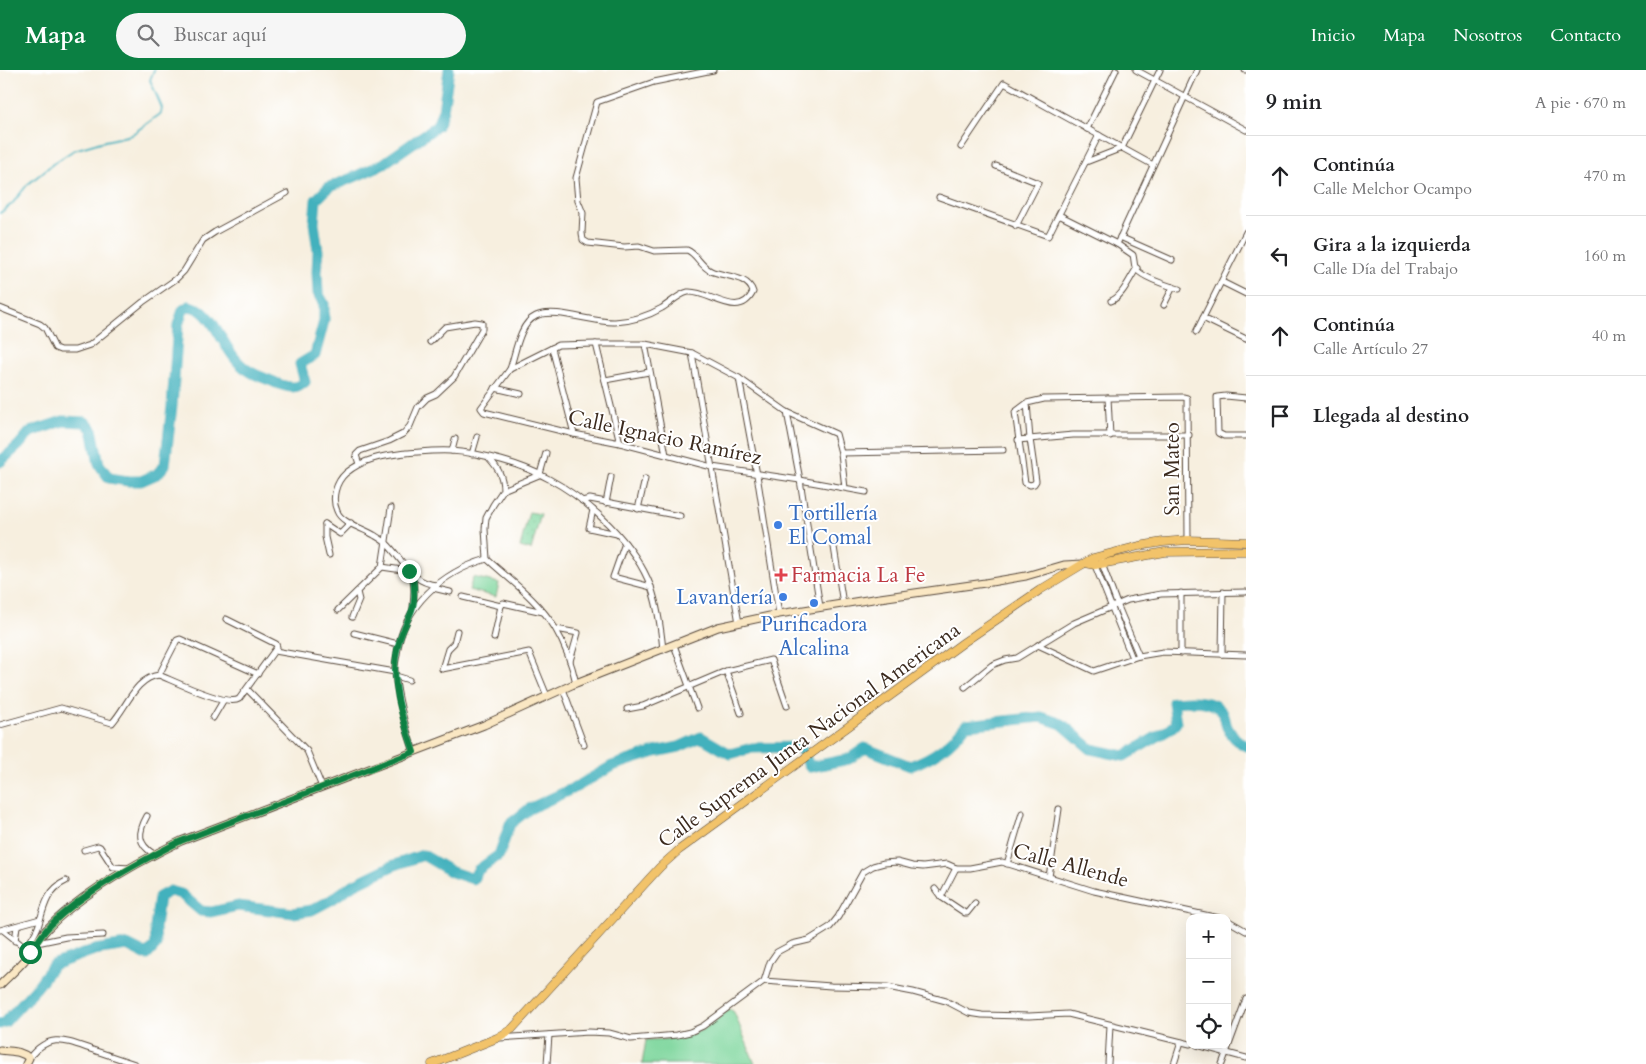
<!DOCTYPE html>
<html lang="es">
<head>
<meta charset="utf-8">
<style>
	:root { --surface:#fff; --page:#f6f6f6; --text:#202124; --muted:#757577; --line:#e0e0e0; --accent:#0b8043 }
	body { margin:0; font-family:Cardo,serif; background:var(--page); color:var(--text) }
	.controls { position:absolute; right:15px; bottom:15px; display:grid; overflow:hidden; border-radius:10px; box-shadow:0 5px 20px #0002 }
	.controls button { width:45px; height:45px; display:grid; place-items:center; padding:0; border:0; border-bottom:1px solid var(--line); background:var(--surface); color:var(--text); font:25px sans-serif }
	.stop { position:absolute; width:15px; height:15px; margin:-11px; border:4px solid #0b8043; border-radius:50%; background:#fff }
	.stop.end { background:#0b8043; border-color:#fff; box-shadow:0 1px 5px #0008 }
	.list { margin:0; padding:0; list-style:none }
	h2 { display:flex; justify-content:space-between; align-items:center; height:65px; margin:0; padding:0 20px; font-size:21px }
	h2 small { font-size:16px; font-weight:400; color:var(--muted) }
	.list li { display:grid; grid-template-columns:32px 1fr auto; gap:15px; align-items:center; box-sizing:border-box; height:80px; padding:0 20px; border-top:1px solid var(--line) }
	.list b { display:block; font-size:19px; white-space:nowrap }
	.list p { margin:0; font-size:16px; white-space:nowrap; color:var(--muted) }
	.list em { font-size:16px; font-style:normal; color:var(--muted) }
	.icon { flex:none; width:28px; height:28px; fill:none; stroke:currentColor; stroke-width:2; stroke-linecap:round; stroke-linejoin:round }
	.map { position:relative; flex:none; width:1246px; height:994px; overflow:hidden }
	header { display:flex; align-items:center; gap:30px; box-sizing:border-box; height:70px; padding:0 25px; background:var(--accent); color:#fff }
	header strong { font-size:24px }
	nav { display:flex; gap:28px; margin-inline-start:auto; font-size:18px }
	.search { width:350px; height:45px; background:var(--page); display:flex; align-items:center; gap:12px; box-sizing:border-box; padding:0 18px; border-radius:28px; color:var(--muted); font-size:19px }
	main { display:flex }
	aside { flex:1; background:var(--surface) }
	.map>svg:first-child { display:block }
	.grass { fill:#7dd69c; stroke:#5c805d }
	.park { fill:url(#park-dots); stroke:#5c805d }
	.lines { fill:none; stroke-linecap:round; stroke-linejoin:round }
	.stream { stroke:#42b1bd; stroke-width:2 }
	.river { stroke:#42b1bd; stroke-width:11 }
	.street-casing { stroke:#57483b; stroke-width:7 }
	.secondary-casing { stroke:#57483b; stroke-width:9 }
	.primary-casing { stroke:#57483b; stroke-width:9 }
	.street { stroke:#fff; stroke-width:5 }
	.secondary { stroke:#fae7c3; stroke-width:7 }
	.primary { stroke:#f2c36a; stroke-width:8 }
	.route { stroke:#0b8043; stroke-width:6 }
	.shop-dot { fill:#3f7fe0; stroke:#fff; stroke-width:2 }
	.health-dot { fill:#e0444e; stroke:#fff; stroke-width:2 }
	.labels { text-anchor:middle; stroke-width:4; stroke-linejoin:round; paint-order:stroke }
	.street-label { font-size:21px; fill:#3b2a1e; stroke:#fff }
	.shop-label { font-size:21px; fill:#366cbe; stroke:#fff; text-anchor:start }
	.health-label { font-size:21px; fill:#be3a42; stroke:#fff; text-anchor:start }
</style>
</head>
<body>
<header>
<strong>Mapa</strong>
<div class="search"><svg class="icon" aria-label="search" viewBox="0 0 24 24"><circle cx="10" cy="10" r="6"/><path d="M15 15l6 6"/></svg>Buscar aquí</div>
<nav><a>Inicio</a><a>Mapa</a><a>Nosotros</a><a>Contacto</a></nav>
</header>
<main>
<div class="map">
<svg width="1246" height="994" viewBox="0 0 1246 994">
	<defs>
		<pattern id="park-dots" width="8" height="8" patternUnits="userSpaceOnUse" patternTransform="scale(1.25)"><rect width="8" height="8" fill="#7dd69c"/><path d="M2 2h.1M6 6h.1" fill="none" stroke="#6db886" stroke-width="1.8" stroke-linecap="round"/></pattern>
	</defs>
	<rect width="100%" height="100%" fill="#fff"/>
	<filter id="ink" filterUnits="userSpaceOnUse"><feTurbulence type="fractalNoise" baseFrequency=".02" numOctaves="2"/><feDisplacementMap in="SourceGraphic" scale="10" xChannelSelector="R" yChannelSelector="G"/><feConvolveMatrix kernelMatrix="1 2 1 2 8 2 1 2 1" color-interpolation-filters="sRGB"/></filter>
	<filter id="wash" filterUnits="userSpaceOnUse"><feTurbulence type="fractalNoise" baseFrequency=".0096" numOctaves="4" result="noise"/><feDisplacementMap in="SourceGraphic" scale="20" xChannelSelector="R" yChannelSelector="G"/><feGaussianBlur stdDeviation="1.12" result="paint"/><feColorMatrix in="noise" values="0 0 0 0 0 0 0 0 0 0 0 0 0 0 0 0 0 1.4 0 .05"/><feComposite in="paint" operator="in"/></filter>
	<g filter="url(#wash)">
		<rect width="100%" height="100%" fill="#f7efdf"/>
		<g class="grass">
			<polygon points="473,507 499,513 496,527 469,520"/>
			<path d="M 730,939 L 734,942 L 755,994 L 642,994 L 646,970 C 660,969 676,970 690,965 C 704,961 717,949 730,939 Z"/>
		</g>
		<polygon class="park" points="529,442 541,444 531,480 520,477"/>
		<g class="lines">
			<polyline class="stream" points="0,143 12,134 27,115 54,93 74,80 101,72 131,65 159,45 161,43 162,38 150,10 154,0"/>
			<g class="river">
				<path d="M 0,392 L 19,375 L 30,362 L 63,351 L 85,352 L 92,359 L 99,394 L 109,408 L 128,411 L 141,411 L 157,404 L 165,395 L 172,336 L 178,255 L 183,240 L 189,236 C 193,237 197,238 200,240 C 216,251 224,278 239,293 C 249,304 263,307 276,313 C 286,317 296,320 305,312 L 300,294 L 315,285 L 324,251 L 324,234 L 318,223 L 317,202 L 318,181 L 314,153 L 316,130 L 329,117 L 352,108 L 383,94 L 437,56 L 443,40 L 449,0"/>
				<path d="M 0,954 L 5,952 L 37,917 L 53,895 L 94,880 L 127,875 L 147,885 L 156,875 L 155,858 L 159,827 L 170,821 L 181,824 L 201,841 L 211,842 L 238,836 L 293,843 L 312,840 L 331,830 L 351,816 L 392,796 L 423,785 L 452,802 L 473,809 L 478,800 L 499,785 L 510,754 L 529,739 L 578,716 L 612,696 L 655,682 L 679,677 L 701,667 L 730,684 L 752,678 L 800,677 L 810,697 L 849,689 L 865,678 L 910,696 C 935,687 950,675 966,655 L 1041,647 L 1062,654 L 1091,679 L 1124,686 L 1170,659 L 1176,653 L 1173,632 C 1188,631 1212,628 1222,642 C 1225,645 1225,652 1227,657 C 1231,665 1238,672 1246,676"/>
			</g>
		</g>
	</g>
	<g filter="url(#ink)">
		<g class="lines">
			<g class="street-casing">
				<g id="street">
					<polyline points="1136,0 1246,60"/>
					<polyline points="1245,0 1246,0"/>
					<polyline points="1087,59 1116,0"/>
					<polyline points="961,77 1004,13 1153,95"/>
					<polyline points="1086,92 1122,78 1160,0"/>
					<polyline points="996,96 1038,113 1016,156"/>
					<polyline points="939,127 1048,166 1099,65"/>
					<path d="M 1059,145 L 1117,174 L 1133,185 C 1134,189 1134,193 1135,197 C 1139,207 1169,216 1179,219"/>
					<polyline points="1120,167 1172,190"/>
					<polyline points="1117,174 1197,0"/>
					<polyline points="1222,212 1246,224"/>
					<path d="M 1111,231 C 1123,226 1129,209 1137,198"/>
					<polyline points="1164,235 1173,217"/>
					<polyline points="0,238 40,254 45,258 55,278 60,280 75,280 90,275 143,232 176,209 184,201 203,170 215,162 287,123"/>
					<polyline points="1203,248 1246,269"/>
					<polyline points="1196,262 1246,162"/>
					<polyline points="596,274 620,373"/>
					<polyline points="645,274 666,385"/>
					<polyline points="552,278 574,364"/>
					<polyline points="692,283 739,553"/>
					<path d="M 510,299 C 516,282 519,254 536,246 C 555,237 593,253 615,252 C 632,251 648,246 662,238 C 670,233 679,224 688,222 C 709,220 739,251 753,222 C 748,205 724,207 711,201 C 700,196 697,184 687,180 L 654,181 L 639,176 L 624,177 L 588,173 L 583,170 L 582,163 L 583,143 L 578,131 L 576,108 L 597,32 L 654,12 L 713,0"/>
					<polyline points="739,308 757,405 779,544"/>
					<polyline points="605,310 649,302"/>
					<polyline points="495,318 521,324"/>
					<polyline points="1108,328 1110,366"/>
					<polyline points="1246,328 1226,326 1217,327 1218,363 1224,366 1246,366"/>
					<polyline points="1027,333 1030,369 1036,411 1034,414 1030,415 1025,413 1015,342 1027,333 1044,329 1183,327 1187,328 1188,470"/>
					<polyline points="787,342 800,410 820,537"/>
					<polyline points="1018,370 1073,365 1189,365"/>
					<polyline points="452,381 455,369"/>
					<polyline points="841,383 1003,380"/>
					<polyline points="472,384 477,367"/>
					<path d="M 489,388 C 498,398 503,406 503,420"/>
					<polyline points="359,394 356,385 360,381 389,371 403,364 410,356 418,337 427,328 436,324 454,307 482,259 482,253 475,252 445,257 430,272"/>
					<polyline points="540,404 546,383"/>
					<path d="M 539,405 L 503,420 L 493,435 L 486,448 L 485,459 L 487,489 C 510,510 539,531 555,558 C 565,575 572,595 576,613"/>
					<polyline points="845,418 841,383 836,364 787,342 739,308 692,283 645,274 596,274 558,275 510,299 481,338 484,342 574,364 620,373 712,397 800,410 866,422"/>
					<polyline points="582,431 590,429 680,446"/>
					<polyline points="606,433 611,407"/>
					<polyline points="638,439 645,409"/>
					<polyline points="593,440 589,458 617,464"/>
					<polyline points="325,454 340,464 351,453"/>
					<polyline points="325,454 325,467 329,485"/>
					<polyline points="625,473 613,507 651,517"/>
					<polyline points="834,477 843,534"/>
					<polyline points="1101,491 1117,534 1139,586"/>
					<polyline points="1094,493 1132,588"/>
					<polyline points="382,497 409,501"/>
					<path d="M 437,515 C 412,513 404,492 389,476 C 385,471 379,468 374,465 C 363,458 341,453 337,441 C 331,428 336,412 346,403 C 364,388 383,386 406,383 C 421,382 436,380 451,381 C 482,383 522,394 549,409 C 589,430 635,474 651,517 C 658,537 661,559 663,580"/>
					<polyline points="433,518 450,522"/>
					<polyline points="463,527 501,536"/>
					<polyline points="413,539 414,521 413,506"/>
					<polyline points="338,540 382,497 391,438"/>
					<polyline points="352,547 359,530 357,522"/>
					<polyline points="556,559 578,563 570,591"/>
					<polyline points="457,561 454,573 448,579 442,599 529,582 547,626"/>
					<polyline points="354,563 398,574"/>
					<polyline points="494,568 501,536 503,533 543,542"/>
					<polyline points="674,575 697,638"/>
					<polyline points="1038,575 1094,601 1139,586 1163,582 1246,585"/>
					<polyline points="275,581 395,602"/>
					<polyline points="1181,583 1181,523"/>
					<polyline points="1222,584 1223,522"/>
					<polyline points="726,601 741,643"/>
					<path d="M 159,605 C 174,611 227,637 239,629 L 277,577 L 276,574 L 226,549"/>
					<polyline points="396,606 409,610"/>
					<polyline points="965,617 992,595 1005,590 1017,588 1074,553 1128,530 1161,524 1246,522"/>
					<polyline points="247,619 307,681 322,717"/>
					<polyline points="563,619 584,675"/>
					<polyline points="627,639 643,636 726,601 771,590 787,636"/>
					<polyline points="213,648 223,631"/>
					<path d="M 0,655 L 61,638 L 112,653 C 127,637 135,608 159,605 L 177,570 L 180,569 L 258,604"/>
					<path d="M 414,682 C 405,656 398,631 395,603 C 394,597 396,590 397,584 C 403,536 442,502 487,489"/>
					<path d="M 147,746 C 138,762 137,774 154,784"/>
					<polyline points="84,780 98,776 100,777 113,797 130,798"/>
					<polyline points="1007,794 1022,743"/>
					<polyline points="1049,807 1059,739"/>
					<polyline points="935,819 941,827 965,843 967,843 975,833"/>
					<polyline points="941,827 956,798"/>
					<polyline points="1227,850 1246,861"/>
					<polyline points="0,860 40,849"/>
					<polyline points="3,860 28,880"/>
					<polyline points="15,871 17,856"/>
					<polyline points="37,873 66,867 103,865"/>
					<path d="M 26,878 C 30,871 37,862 39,854 C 44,836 48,819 66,811"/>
					<polyline points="764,911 770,892 777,882 792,874 809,870 830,857 838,847 863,802 873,796 884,793 897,792 912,796 923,797 947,794 956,798 970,798 1002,792 1094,821 1219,848"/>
					<polyline points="500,968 589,962 609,963 631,969 677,965 690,962 703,956 764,911 831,916 887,917 913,922 946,931 969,943 982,945 1029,946 1068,944 1190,974"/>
					<polyline points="1197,975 1246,988"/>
					<path d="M 29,988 C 49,963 64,970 90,979 C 105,984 120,989 135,994"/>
					<polyline points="547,994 549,965"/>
					<polyline points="1108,994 1110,955"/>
					<polyline points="1174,994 1181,972"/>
					<polyline points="1222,994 1246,929"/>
				</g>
			</g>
			<g class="secondary-casing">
				<g id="secondary">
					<path d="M 0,915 C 8,907 17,899 24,891 C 32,881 38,868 47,859 C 81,823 136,793 181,771 L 484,655 L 576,613 L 718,557 L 779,544 L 873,529 L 985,513 L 1026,506 L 1064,495 L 1083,494"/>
					<path d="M 0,980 C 11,982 20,980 29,988 L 26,994"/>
				</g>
			</g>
			<g class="primary-casing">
				<g id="primary">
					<polyline points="1086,493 1095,495 1165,482 1246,481"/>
					<polyline points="432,994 497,968 512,959 660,797 679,780 964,572 1040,520 1093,488 1139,476 1163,472 1188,470 1246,472"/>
				</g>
			</g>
			<use href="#street" class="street"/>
			<use href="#secondary" class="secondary"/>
			<use href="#primary" class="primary"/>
		</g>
	</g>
	<g class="lines" filter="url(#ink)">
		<path class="route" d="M 30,882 C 36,875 40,867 46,860 C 77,825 139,792 181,771 L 414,682 C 402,648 388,608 399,572 C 402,561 408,551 412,540 C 416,530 414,516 413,506 L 409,501"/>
	</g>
	<g class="shop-dot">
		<circle cx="778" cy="455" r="5"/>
		<circle cx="783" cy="527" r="5"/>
		<circle cx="814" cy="533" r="5"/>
	</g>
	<path class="health-dot" d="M778.5 497.5h5v5h5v5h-5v5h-5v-5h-5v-5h5z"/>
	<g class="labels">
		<g class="street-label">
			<text transform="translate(665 367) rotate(12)" y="7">Calle Ignacio Ramírez</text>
			<text transform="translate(1172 399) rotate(-90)" y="7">San Mateo</text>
			<text transform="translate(809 665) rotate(-36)" y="7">Calle Suprema Junta Nacional Americana</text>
			<text transform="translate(1071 795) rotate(15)" y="7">Calle Allende</text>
		</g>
		<g class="shop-label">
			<text x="788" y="450">Tortillería<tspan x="788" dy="24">El Comal</tspan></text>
			<text x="773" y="534" text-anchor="end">Lavandería</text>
			<text x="814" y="561" text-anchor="middle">Purificadora<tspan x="814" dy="24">Alcalina</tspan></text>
		</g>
		<g class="health-label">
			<text x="791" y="512">Farmacia La Fe</text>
		</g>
	</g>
</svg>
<div class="controls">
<button>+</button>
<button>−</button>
<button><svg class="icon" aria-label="locate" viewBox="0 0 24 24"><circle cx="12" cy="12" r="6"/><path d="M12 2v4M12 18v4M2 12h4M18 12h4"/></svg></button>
</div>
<div class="stop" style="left:30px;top:882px"></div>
<div class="stop end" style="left:409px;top:501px"></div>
</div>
<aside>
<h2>9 min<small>A pie · 670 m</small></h2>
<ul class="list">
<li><svg class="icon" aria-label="ahead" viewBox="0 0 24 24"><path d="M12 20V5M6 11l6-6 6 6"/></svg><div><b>Continúa</b><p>Calle Melchor Ocampo</p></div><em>470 m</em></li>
<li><svg class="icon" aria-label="left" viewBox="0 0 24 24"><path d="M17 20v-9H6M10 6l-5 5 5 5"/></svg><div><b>Gira a la izquierda</b><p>Calle Día del Trabajo</p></div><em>160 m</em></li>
<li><svg class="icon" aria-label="ahead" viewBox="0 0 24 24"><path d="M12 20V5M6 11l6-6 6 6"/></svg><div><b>Continúa</b><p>Calle Artículo 27</p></div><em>40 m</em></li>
<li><svg class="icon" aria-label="arrive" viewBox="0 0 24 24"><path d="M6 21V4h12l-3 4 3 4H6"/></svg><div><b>Llegada al destino</b></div></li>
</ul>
</aside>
</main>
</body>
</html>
